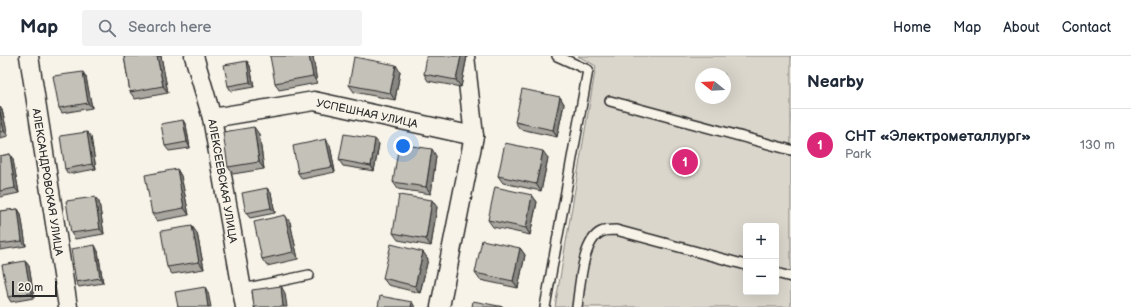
<!DOCTYPE html>
<html lang="en">
<head>
<meta charset="utf-8">
<style>
	:root { --surface:#fff; --page:#f2f2f3; --text:#1f2937; --muted:#747a83; --line:#e0e1e3; --accent:#db2777 }
	body { margin:0; font-family:"Balsamiq Sans",sans-serif; background:var(--page); color:var(--text) }
	.controls { position:absolute; right:12px; bottom:12px; display:grid; overflow:hidden; border-radius:4px; box-shadow:0 4px 16px #0002 }
	.controls button { width:36px; height:36px; display:grid; place-items:center; padding:0; border:0; border-bottom:1px solid var(--line); background:var(--surface); color:var(--text); font:20px sans-serif }
	.compass { position:absolute; left:695px; top:12px; width:36px; height:36px; border-radius:50%; background:var(--surface); box-shadow:0 4px 16px #0002; rotate:288deg }
	.scale { position:absolute; left:12px; bottom:10px; width:45px; box-sizing:border-box; padding-left:4px; border:2px solid #2b2b2b; border-top:0; font-size:11px; line-height:14px; white-space:nowrap; color:#2b2b2b; -webkit-text-stroke:3px #f7f3e8; paint-order:stroke }
	.you { position:absolute; left:403px; top:90px; width:14px; height:14px; margin:-10px; border:3px solid #fff; border-radius:50%; background:#1a73e8; box-shadow:0 0 0 6px #1a73e833 }
	.badge { display:grid; place-items:center; width:26px; height:26px; border-radius:50%; background:var(--accent); color:#fff; font-size:13px; font-weight:700 }
	.pin { position:absolute; translate:-50% -50%; border:2px solid #fff; box-shadow:0 1px 4px #0006 }
	.list { margin:0; padding:0; list-style:none }
	h2 { display:flex; justify-content:space-between; align-items:center; height:52px; margin:0; padding:0 16px; font-size:17px }
	h2 small { font-size:13px; font-weight:400; color:var(--muted) }
	.list li { display:grid; grid-template-columns:26px 1fr auto; gap:12px; align-items:center; box-sizing:border-box; height:72px; padding:0 16px; border-top:1px solid var(--line) }
	.list b { display:block; font-size:15px; white-space:nowrap }
	.list p { margin:0; font-size:13px; white-space:nowrap; color:var(--muted) }
	.list em { font-size:13px; font-style:normal; color:var(--muted) }
	.icon { flex:none; width:22px; height:22px; fill:none; stroke:currentColor; stroke-width:2; stroke-linecap:round; stroke-linejoin:round }
	.map { position:relative; flex:none; width:791px; height:251px; overflow:hidden }
	header { display:flex; align-items:center; gap:24px; box-sizing:border-box; height:56px; padding:0 20px; background:var(--surface); border-bottom:1px solid var(--line) }
	header strong { font-size:19px }
	nav { display:flex; gap:22px; margin-inline-start:auto; font-size:14px }
	.search { width:280px; height:36px; background:var(--page); display:flex; align-items:center; gap:10px; box-sizing:border-box; padding:0 14px; border-radius:4px; color:var(--muted); font-size:15px }
	main { display:flex }
	aside { flex:1; background:var(--surface) }
	.map>svg:first-child { display:block }
	.green { fill:#dad6cc; stroke:#82807c; fill-rule:evenodd }
	.lines { fill:none; stroke-linecap:round; stroke-linejoin:round }
	.service-casing { stroke:#2b2b2b; stroke-width:12 }
	.minor-casing { stroke:#2b2b2b; stroke-width:21 }
	.service { stroke:#f7f3e8; stroke-width:9 }
	.minor { stroke:#f7f3e8; stroke-width:18 }
	.wall { fill:#a9a69f; stroke:#2b2b2b }
	.shaded-wall { fill:#898782; stroke:#2b2b2b }
	.building { fill:#c4c1b9; stroke:#2b2b2b }
	.labels { text-anchor:middle; stroke-width:3; stroke-linejoin:round; paint-order:stroke }
	.street-label { font-size:11px; fill:#2b2b2b; stroke:#f7f3e8 }
</style>
</head>
<body>
<header>
<strong>Map</strong>
<div class="search"><svg class="icon" aria-label="search" viewBox="0 0 24 24"><circle cx="10" cy="10" r="6"/><path d="M15 15l6 6"/></svg>Search here</div>
<nav><a>Home</a><a>Map</a><a>About</a><a>Contact</a></nav>
</header>
<main>
<div class="map">
<svg width="791" height="251" viewBox="0 0 791 251">
	<rect width="100%" height="100%" fill="#f7f3e8"/>
	<filter id="ink" filterUnits="userSpaceOnUse"><feTurbulence type="fractalNoise" baseFrequency=".025" numOctaves="2"/><feDisplacementMap in="SourceGraphic" scale="8" xChannelSelector="R" yChannelSelector="G"/><feConvolveMatrix kernelMatrix="1 2 1 2 8 2 1 2 1" color-interpolation-filters="sRGB"/></filter>
	<g filter="url(#ink)">
		<path class="green" d="M 578,0 L 791,0 L 791,251 L 555,251 L 596,10 ZM 701,18 L 725,18 L 725,42 L 701,42 ZM 746,170 L 776,170 L 776,236 L 746,236 Z"/>
		<g class="lines">
			<g class="service-casing">
				<g id="service">
					<polyline points="610,45 791,94"/>
					<polyline points="776,217 791,221"/>
					<polyline points="242,233 309,219"/>
					<polyline points="545,251 588,14 557,0"/>
					<path d="M 577,251 C 580,231 582,185 601,176 C 605,174 611,174 616,174 L 746,209"/>
				</g>
			</g>
			<g class="minor-casing">
				<g id="minor">
					<polyline points="29,0 68,251"/>
					<polyline points="194,0 212,62 245,251"/>
					<polyline points="212,62 314,45 474,80"/>
					<polyline points="440,251 474,80 465,0"/>
				</g>
			</g>
			<use href="#service" class="service"/>
			<use href="#minor" class="minor"/>
		</g>
		<g class="wall">
			<polygon points="124,0 161,0 168,37 135,43 130,36"/>
			<polygon points="313,0 317,27 279,34 275,27"/>
			<polygon points="467,0 461,31 428,25 424,18"/>
			<polygon points="247,5 250,10 254,31 231,35 228,30"/>
			<polygon points="400,16 395,44 354,36 349,29"/>
			<polygon points="86,21 92,52 62,57 59,52"/>
			<polygon points="560,41 564,48 557,81 520,73 515,66"/>
			<polygon points="0,51 2,54 8,80 0,82"/>
			<polygon points="186,69 190,92 169,95 165,90"/>
			<polygon points="87,76 91,81 96,113 68,118 65,113"/>
			<polygon points="259,78 264,113 233,118 228,111"/>
			<polygon points="379,88 374,115 343,110 339,104"/>
			<polygon points="330,89 335,116 302,123 298,117"/>
			<polygon points="10,98 13,104 19,137 0,141 0,100"/>
			<polygon points="436,100 431,138 398,133 393,126"/>
			<polygon points="548,102 541,135 503,127 498,120"/>
			<polygon points="177,113 181,120 189,159 157,165 152,158"/>
			<polygon points="267,132 271,137 275,157 250,162 246,157"/>
			<polygon points="532,139 537,146 530,179 493,171 488,164"/>
			<polygon points="95,141 99,146 104,178 75,183 71,177"/>
			<polygon points="437,151 431,190 398,184 393,177"/>
			<polygon points="18,153 21,158 26,190 0,194 0,155"/>
			<polygon points="290,166 298,203 267,210 262,203"/>
			<polygon points="197,177 204,213 172,218 167,211"/>
			<polygon points="520,192 525,199 518,232 480,224 475,217"/>
			<polygon points="98,195 103,227 79,231 76,226"/>
			<polygon points="423,196 428,203 420,237 388,229 383,222"/>
			<polygon points="25,205 29,210 34,242 11,246 8,241"/>
		</g>
		<g class="shaded-wall">
			<polygon points="157,0 161,0 168,37 163,30"/>
			<polygon points="309,0 313,0 317,27 313,20"/>
			<polygon points="461,0 467,0 461,31 456,24"/>
			<polygon points="247,5 250,10 254,31 250,26"/>
			<polygon points="396,9 400,16 395,44 390,37"/>
			<polygon points="83,16 86,21 92,52 88,47"/>
			<polygon points="560,41 564,48 557,81 553,74"/>
			<polygon points="0,51 2,54 8,80 4,75 0,56"/>
			<polygon points="183,64 186,69 190,92 187,86"/>
			<polygon points="254,71 259,78 264,113 259,106"/>
			<polygon points="87,76 91,81 96,113 92,108"/>
			<polygon points="326,83 330,89 335,116 332,111"/>
			<polygon points="375,83 379,88 374,115 371,110"/>
			<polygon points="432,93 436,100 431,138 426,131"/>
			<polygon points="543,95 548,102 541,135 536,128"/>
			<polygon points="10,98 13,104 19,137 15,132"/>
			<polygon points="177,113 181,120 189,159 184,152"/>
			<polygon points="267,132 271,137 275,157 271,152"/>
			<polygon points="532,139 537,146 530,179 526,172"/>
			<polygon points="95,141 99,146 104,178 100,173"/>
			<polygon points="432,144 437,151 431,190 426,183"/>
			<polygon points="18,153 21,158 26,190 22,185"/>
			<polygon points="285,159 290,166 298,203 293,196"/>
			<polygon points="192,170 197,177 204,213 199,206"/>
			<polygon points="95,189 98,195 103,227 100,222"/>
			<polygon points="520,192 525,199 518,232 513,225"/>
			<polygon points="423,196 428,203 420,237 415,230"/>
			<polygon points="25,205 29,210 34,242 31,237"/>
			<polygon points="281,230 285,237 287,251 283,251"/>
			<polygon points="205,231 208,236 211,251 208,251"/>
			<polygon points="412,246 415,251 411,251"/>
		</g>
		<g class="building">
			<polygon points="124,0 157,0 163,30 130,36"/>
			<polygon points="270,0 309,0 313,20 275,27"/>
			<polygon points="427,0 461,0 456,24 424,18"/>
			<polygon points="354,1 396,9 390,37 349,29"/>
			<polygon points="247,5 250,26 228,30 224,9"/>
			<polygon points="83,16 88,47 59,52 53,20"/>
			<polygon points="522,33 560,41 553,74 515,66"/>
			<polygon points="0,56 4,75 0,76"/>
			<polygon points="183,64 187,86 165,90 161,68"/>
			<polygon points="254,71 259,106 228,111 223,76"/>
			<polygon points="87,76 92,108 65,113 60,80"/>
			<polygon points="344,78 375,83 371,110 339,104"/>
			<polygon points="326,83 332,111 298,117 293,90"/>
			<polygon points="505,87 543,95 536,128 498,120"/>
			<polygon points="399,88 432,93 426,131 393,126"/>
			<polygon points="10,98 15,132 0,135 0,100"/>
			<polygon points="177,113 184,152 152,158 145,119"/>
			<polygon points="495,131 532,139 526,172 488,164"/>
			<polygon points="267,132 271,152 246,157 242,137"/>
			<polygon points="399,139 432,144 426,183 393,177"/>
			<polygon points="95,141 100,173 71,177 66,145"/>
			<polygon points="18,153 22,185 0,188 0,155"/>
			<polygon points="285,159 293,196 262,203 254,166"/>
			<polygon points="192,170 199,206 167,211 161,175"/>
			<polygon points="482,184 520,192 513,225 475,217"/>
			<polygon points="391,188 423,196 415,230 383,222"/>
			<polygon points="95,189 100,222 76,226 71,193"/>
			<polygon points="25,205 31,237 8,241 2,209"/>
			<polygon points="281,230 283,251 254,251 252,234"/>
			<polygon points="205,231 208,251 178,251 175,236"/>
			<polygon points="380,240 412,246 411,251 378,251"/>
			<polygon points="473,245 504,251 472,251"/>
		</g>
	</g>
	<g class="labels">
		<g class="street-label">
			<text transform="translate(367 57) rotate(12)" y="4">УСПЕШНАЯ УЛИЦА</text>
			<text transform="translate(223 125) rotate(80)" y="4">АЛЕКСЕЕВСКАЯ УЛИЦА</text>
			<text transform="translate(48 126) rotate(81)" y="4">АЛЕКСАНДРОВСКАЯ УЛИЦА</text>
		</g>
	</g>
</svg>
<div class="controls">
<button>+</button>
<button>−</button>
</div>
<svg class="compass" viewBox="-18 -18 36 36"><path d="M0-13l5 13h-10z" fill="#e53935"/><path d="M0 13l5-13h-10z" fill="#747a83"/></svg>
<div class="scale">20 m</div>
<div class="you"></div>
<div class="pin badge" style="left:685px;top:106px">1</div>
</div>
<aside>
<h2>Nearby<small></small></h2>
<ul class="list">
<li><span class="badge">1</span><div><b>СНТ «Электрометаллург»</b><p>Park</p></div><em>130 m</em></li>
</ul>
</aside>
</main>
</body>
</html>
